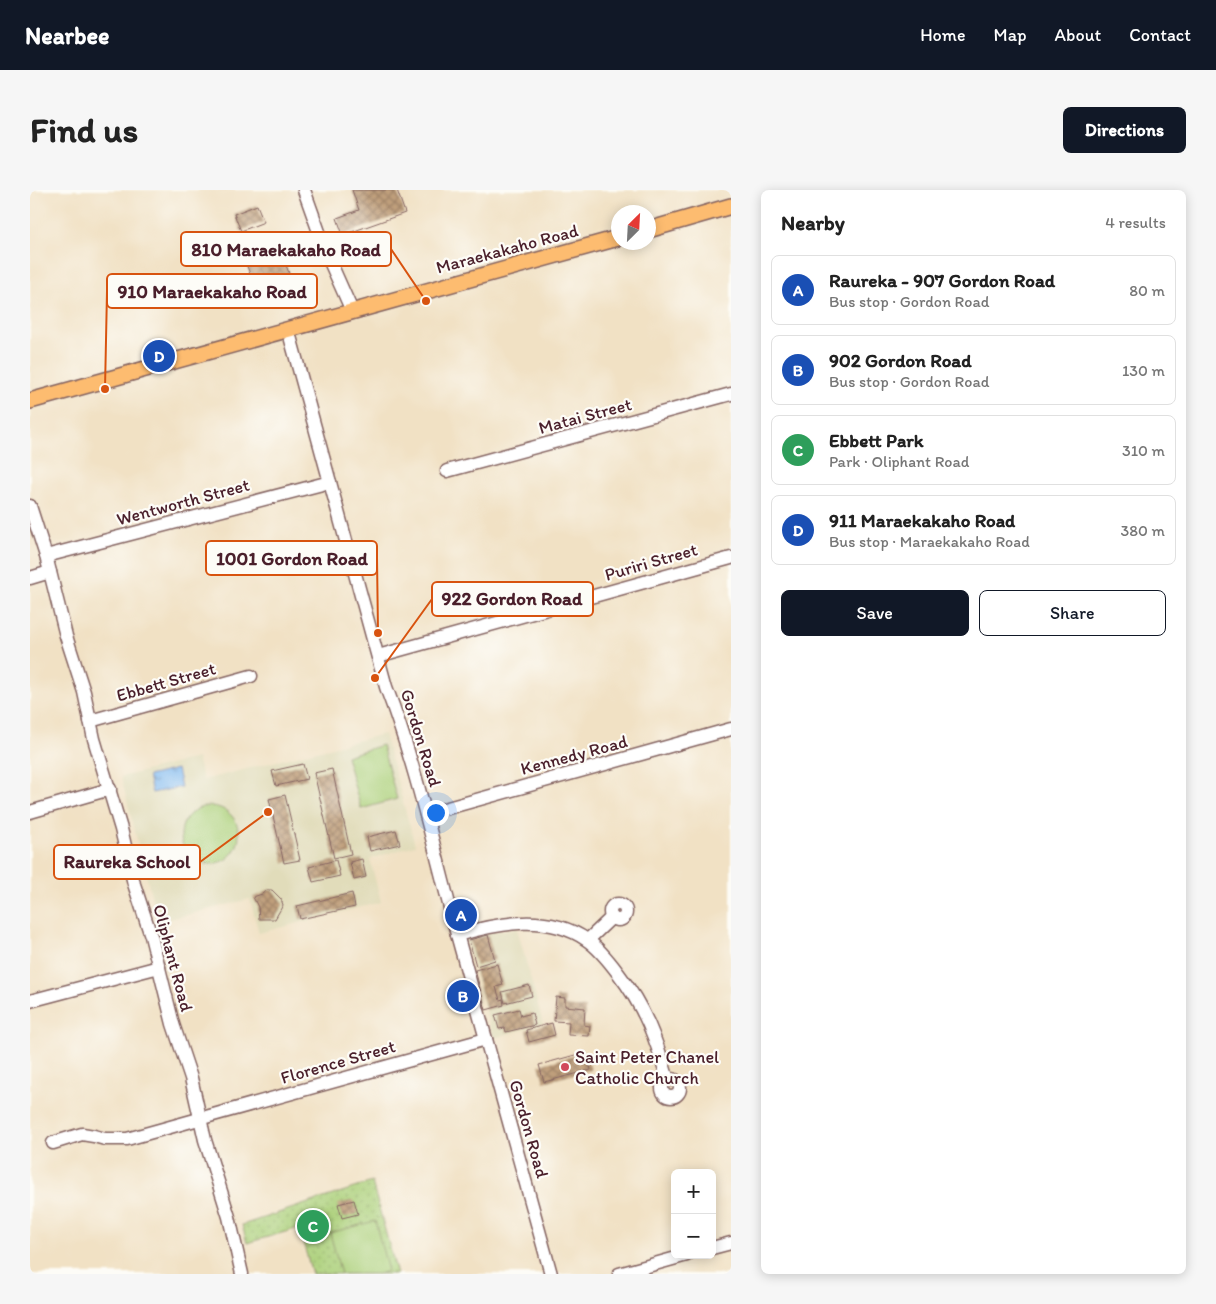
<!DOCTYPE html>
<html lang="en">
<head>
<meta charset="utf-8">
<style>
	:root { --surface:#fff; --page:#f6f6f6; --text:#222; --muted:#767676; --line:#e0e0e0; --accent:#111827 }
	body { margin:0; font-family:Itim,sans-serif; background:var(--page); color:var(--text) }
	.controls { position:absolute; right:15px; bottom:15px; display:grid; overflow:hidden; border-radius:8px; box-shadow:0 2px 12px #0003 }
	.controls button { width:45px; height:45px; display:grid; place-items:center; padding:0; border:0; border-bottom:1px solid var(--line); background:var(--surface); color:var(--text); font:25px sans-serif }
	.compass { position:absolute; left:581px; top:15px; width:45px; height:45px; border-radius:50%; background:var(--surface); box-shadow:0 2px 12px #0003; rotate:24deg }
	.you { position:absolute; left:405px; top:622px; width:18px; height:18px; margin:-12px; border:4px solid #fff; border-radius:50%; background:#1a73e8; box-shadow:0 0 0 8px #1a73e833 }
	.badge { display:grid; place-items:center; width:32px; height:32px; border-radius:50%; background:var(--accent); color:#fff; font-size:16px; font-weight:700 }
	.pin { position:absolute; translate:-50% -50%; border:2px solid #fff; box-shadow:0 1px 5px #0006 }
	.list { margin:0; padding:0; list-style:none }
	h2 { display:flex; justify-content:space-between; align-items:center; height:65px; margin:0; padding:0 20px; font-size:21px }
	h2 small { font-size:16px; font-weight:400; color:var(--muted) }
	.list li { display:grid; grid-template-columns:32px 1fr auto; gap:15px; align-items:center; box-sizing:border-box; height:70px; margin:0 10px 10px; padding:0 10px; border:1px solid var(--line); border-radius:8px }
	.list b { display:block; font-size:19px; white-space:nowrap }
	.list p { margin:0; font-size:16px; white-space:nowrap; color:var(--muted) }
	.list em { font-size:16px; font-style:normal; color:var(--muted) }
	.actions { display:flex; gap:10px; padding:15px 20px }
	.actions a { flex:1; padding:11px 0; border:1px solid var(--accent); border-radius:8px; text-align:center; font-size:18px; color:var(--accent) }
	.actions .main { background:var(--accent); color:#fff }
	.map { position:relative; flex:none; width:701px; height:1084px; overflow:hidden; border-radius:8px }
	header { display:flex; align-items:center; gap:30px; box-sizing:border-box; height:70px; padding:0 25px; background:var(--accent); color:#fff }
	header strong { font-size:24px }
	nav { display:flex; gap:28px; margin-inline-start:auto; font-size:18px }
	.intro { display:flex; align-items:center; justify-content:space-between; box-sizing:border-box; height:120px; padding:0 30px }
	h1 { margin:0; font-size:35px }
	.button { padding:12px 22px; border-radius:8px; background:var(--accent); color:#fff; font-size:18px; font-weight:700 }
	main { display:flex; gap:30px; padding:0 30px }
	aside { flex:1; background:var(--surface); border-radius:8px; box-shadow:0 2px 12px #0003 }
	.map>svg:first-child { display:block }
	.built { fill:#e1dcba }
	.park { fill:url(#park-dots); stroke:#7b7852 }
	.garden { fill:#acd07a; stroke:#7b7852 }
	.water { fill:url(#water-ripples); stroke:#656c8e }
	.building { fill:url(#building-cross-hatch) }
	.lines { fill:none; stroke-linecap:round; stroke-linejoin:round }
	.minor-casing { stroke:#846361; stroke-width:15 }
	.major-casing { stroke:#846361; stroke-width:18 }
	.minor { stroke:#fff; stroke-width:12 }
	.major { stroke:#fdbc6f; stroke-width:15 }
	.poi-dot { fill:#d1495b; stroke:#fdfcf7; stroke-width:2 }
	.labels { text-anchor:middle; stroke-width:4.5; stroke-linejoin:round; paint-order:stroke }
	.street-label { font-size:18px; fill:#4a1f2b; stroke:#fdfcf7 }
	.poi-label { font-size:18px; fill:#4a1f2b; stroke:#fdfcf7; text-anchor:start }
	.leader { fill:none; stroke:#d8530f; stroke-width:2 }
	.callout-dot { fill:#d8530f; stroke:#fdfcf7; stroke-width:2 }
	.callout { fill:#fdfcf7; stroke:#d8530f; stroke-width:2 }
	.callout-label { font-size:19px; text-anchor:middle; font-weight:bold; fill:#4a1f2b }
</style>
</head>
<body>
<header>
<strong>Nearbee</strong>
<nav><a>Home</a><a>Map</a><a>About</a><a>Contact</a></nav>
</header>
<div class="intro"><h1>Find us</h1><a class="button">Directions</a></div>
<main>
<div class="map">
<svg width="701" height="1084" viewBox="0 0 701 1084">
	<defs>
		<pattern id="park-dots" width="8" height="8" patternUnits="userSpaceOnUse" patternTransform="scale(1.25)"><rect width="8" height="8" fill="#acd07a"/><path d="M2 2h.1M6 6h.1" fill="none" stroke="#96b26a" stroke-width="1.8" stroke-linecap="round"/></pattern>
		<pattern id="water-ripples" width="26" height="14" patternUnits="userSpaceOnUse" patternTransform="scale(1.25)"><rect width="26" height="14" fill="#80b9f0"/><path d="M2 4q2-2 4 0t4 0M15 11q2-2 4 0t4 0" fill="none" stroke="#6b96c3"/></pattern>
		<pattern id="building-cross-hatch" width="8" height="8" patternUnits="userSpaceOnUse" patternTransform="scale(1.25)"><rect width="8" height="8" fill="#bf9f7c"/><path d="M0 0l8 8M0 8l8-8" fill="none" stroke="#9d8166"/></pattern>
	</defs>
	<rect width="100%" height="100%" fill="#fdfcf7"/>
	<filter id="ink" filterUnits="userSpaceOnUse"><feTurbulence type="fractalNoise" baseFrequency=".02" numOctaves="2"/><feDisplacementMap in="SourceGraphic" scale="10" xChannelSelector="R" yChannelSelector="G"/><feConvolveMatrix kernelMatrix="1 2 1 2 8 2 1 2 1" color-interpolation-filters="sRGB"/></filter>
	<filter id="wash" filterUnits="userSpaceOnUse"><feTurbulence type="fractalNoise" baseFrequency=".0096" numOctaves="4" result="noise"/><feDisplacementMap in="SourceGraphic" scale="20" xChannelSelector="R" yChannelSelector="G"/><feGaussianBlur stdDeviation="1.12" result="paint"/><feColorMatrix in="noise" values="0 0 0 0 0 0 0 0 0 0 0 0 0 0 0 0 0 1.4 0 .05"/><feComposite in="paint" operator="in"/></filter>
	<g filter="url(#wash)">
		<rect width="100%" height="100%" fill="#f1e1c4"/>
		<g class="built">
			<polygon points="354,544 385,655 340,669 351,712 229,743 220,709 128,732 91,587 167,568 173,590"/>
			<polygon points="487,738 513,834 463,848 436,751 440,745"/>
		</g>
		<polygon class="park" points="342,992 367,1084 282,1084 269,1038 217,1053 212,1035"/>
		<g class="garden">
			<polygon points="352,555 367,609 331,619 316,566"/>
			<circle cx="180" cy="645" r="29"/>
			<polygon points="345,1031 358,1081 348,1084 311,1084 300,1043"/>
		</g>
		<polygon class="water" points="147,579 151,597 122,603 118,586"/>
		<g id="blocks">
			<g class="building">
				<polygon points="322,0 367,0 375,23 313,45 307,28 329,20"/>
				<polygon points="227,15 234,32 211,41 204,24"/>
				<polygon points="250,60 259,83 225,96 216,74"/>
				<polygon points="273,574 277,589 246,596 242,581"/>
				<polygon points="302,579 321,664 304,668 284,583"/>
				<polygon points="255,605 270,670 254,673 239,609"/>
				<polygon points="366,640 370,654 340,661 337,647"/>
				<polygon points="332,669 336,687 324,690 320,672"/>
				<polygon points="306,670 310,686 283,692 279,677"/>
				<polygon points="237,700 242,700 251,709 253,715 245,729 229,729 228,717 223,707 232,704"/>
				<polygon points="322,703 325,717 270,729 267,716"/>
				<polygon points="458,745 465,770 446,776 439,750"/>
				<polygon points="467,774 473,795 466,797 470,810 473,809 474,815 456,820 445,780"/>
				<polygon points="499,795 502,806 475,813 472,802"/>
				<polygon points="526,807 535,808 535,816 555,818 554,835 560,836 559,846 538,845 539,832 524,831"/>
				<polygon points="489,819 491,826 502,823 505,835 476,842 475,838 469,839 465,825"/>
				<polygon points="522,833 525,845 499,852 496,840"/>
				<polygon points="556,862 561,880 514,892 509,875"/>
				<polygon points="324,1010 328,1024 312,1028 308,1014"/>
			</g>
		</g>
	</g>
	<g filter="url(#ink)">
		<use href="#blocks" fill-opacity="0" stroke="#846361" stroke-width="1"/>
		<g class="lines">
			<g class="minor-casing">
				<g id="minor">
					<polyline points="274,0 298,67 322,121"/>
					<path d="M 258,139 L 356,497 C 387,578 405,664 428,748 C 458,860 491,972 521,1084"/>
					<polyline points="417,281 701,204"/>
					<polyline points="0,316 16,366 36,446 54,502 64,549 91,639 104,694 121,746 143,834 161,888 175,950 199,1027 212,1084"/>
					<polyline points="16,366 300,292"/>
					<polyline points="0,388 20,382"/>
					<polyline points="348,466 701,368"/>
					<polyline points="60,531 221,486"/>
					<polyline points="0,622 80,599"/>
					<polyline points="396,624 701,539"/>
					<circle cx="588" cy="722" r="8"/>
					<path d="M 427,745 C 469,733 518,723 557,750 C 569,758 579,771 588,783 C 615,818 626,849 638,890"/>
					<polyline points="558,750 582,727"/>
					<polyline points="0,811 129,777"/>
					<circle cx="641" cy="898" r="9"/>
					<polyline points="23,953 52,944 64,946 75,949 97,949 456,849"/>
					<polyline points="682,1058 701,1053"/>
					<polyline points="589,1084 657,1065"/>
				</g>
			</g>
			<g class="major-casing">
				<g id="major">
					<polyline points="618,40 701,16"/>
					<polyline points="0,211 588,48"/>
				</g>
			</g>
			<use href="#minor" class="minor"/>
			<use href="#major" class="major"/>
		</g>
	</g>
	<circle class="poi-dot" cx="535" cy="877" r="5"/>
	<g class="labels">
		<g class="street-label">
			<text transform="translate(477 59) rotate(-15)" y="6">Maraekakaho Road</text>
			<text transform="translate(555 226) rotate(-15)" y="6">Matai Street</text>
			<text transform="translate(153 312) rotate(-15)" y="6">Wentworth Street</text>
			<text transform="translate(621 372) rotate(-16)" y="6">Puriri Street</text>
			<text transform="translate(136 492) rotate(-16)" y="6">Ebbett Street</text>
			<text transform="translate(391 548) rotate(73)" y="6">Gordon Road</text>
			<text transform="translate(544 565) rotate(-15)" y="6">Kennedy Road</text>
			<text transform="translate(143 768) rotate(75)" y="6">Oliphant Road</text>
			<text transform="translate(308 872) rotate(-16)" y="6">Florence Street</text>
			<text transform="translate(499 939) rotate(74)" y="6">Gordon Road</text>
		</g>
		<g class="poi-label">
			<text x="545" y="873">Saint Peter Chanel<tspan x="545" dy="21">Catholic Church</tspan></text>
		</g>
	</g>
	<path class="leader" d="M396 111L361 59M75 199L77 101M348 443L347 368M345 488L402 409M238 622L170 672"/>
	<g class="callout-dot">
		<circle cx="396" cy="111" r="5"/>
		<circle cx="75" cy="199" r="5"/>
		<circle cx="348" cy="443" r="5"/>
		<circle cx="345" cy="488" r="5"/>
		<circle cx="238" cy="622" r="5"/>
	</g>
	<g class="callout">
		<rect x="151" y="42" width="210" height="34" rx="5"/>
		<rect x="77" y="84" width="210" height="34" rx="5"/>
		<rect x="176" y="351" width="171" height="34" rx="5"/>
		<rect x="402" y="392" width="161" height="34" rx="5"/>
		<rect x="24" y="655" width="146" height="34" rx="5"/>
	</g>
	<g class="callout-label">
		<text x="256" y="66">810 Maraekakaho Road</text>
		<text x="182" y="108">910 Maraekakaho Road</text>
		<text x="262" y="375">1001 Gordon Road</text>
		<text x="482" y="415">922 Gordon Road</text>
		<text x="97" y="678">Raureka School</text>
	</g>
</svg>
<div class="controls">
<button>+</button>
<button>−</button>
</div>
<svg class="compass" viewBox="-18 -18 36 36"><path d="M0-13l5 13h-10z" fill="#e53935"/><path d="M0 13l5-13h-10z" fill="#767676"/></svg>
<div class="you"></div>
<div class="pin badge" style="left:431px;top:725px;background:#1a4fb4">A</div>
<div class="pin badge" style="left:433px;top:806px;background:#1a4fb4">B</div>
<div class="pin badge" style="left:283px;top:1036px;background:#2e9e5b">C</div>
<div class="pin badge" style="left:129px;top:166px;background:#1a4fb4">D</div>
</div>
<aside>
<h2>Nearby<small>4 results</small></h2>
<ul class="list">
<li><span class="badge" style="background:#1a4fb4">A</span><div><b>Raureka - 907 Gordon Road</b><p>Bus stop · Gordon Road</p></div><em>80 m</em></li>
<li><span class="badge" style="background:#1a4fb4">B</span><div><b>902 Gordon Road</b><p>Bus stop · Gordon Road</p></div><em>130 m</em></li>
<li><span class="badge" style="background:#2e9e5b">C</span><div><b>Ebbett Park</b><p>Park · Oliphant Road</p></div><em>310 m</em></li>
<li><span class="badge" style="background:#1a4fb4">D</span><div><b>911 Maraekakaho Road</b><p>Bus stop · Maraekakaho Road</p></div><em>380 m</em></li>
</ul>
<div class="actions"><a class="main">Save</a><a>Share</a></div>
</aside>
</main>
</body>
</html>
